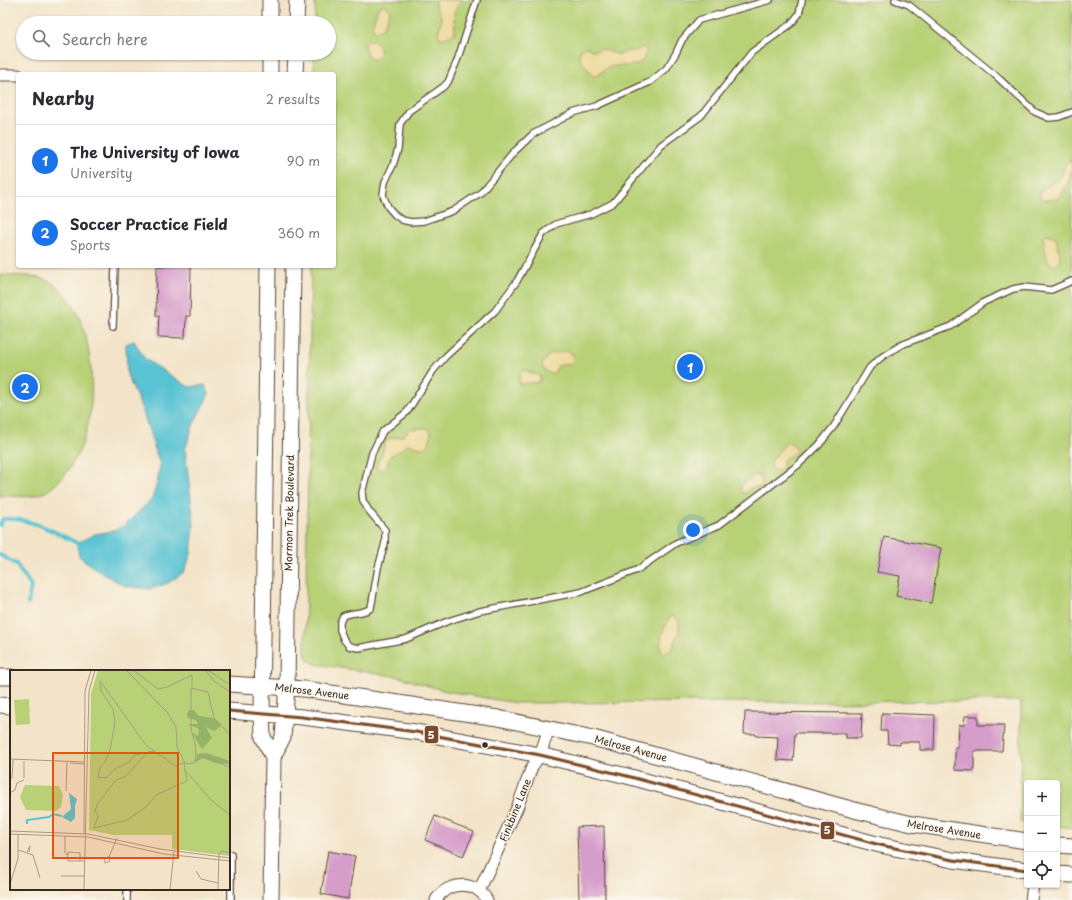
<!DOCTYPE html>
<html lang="en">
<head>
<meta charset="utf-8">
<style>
	:root { --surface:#fff; --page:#f2f2f3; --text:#2b2b33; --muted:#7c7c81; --line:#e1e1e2; --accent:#1a73e8 }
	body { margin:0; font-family:"Playpen Sans",sans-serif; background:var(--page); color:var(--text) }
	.controls { position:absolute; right:12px; bottom:12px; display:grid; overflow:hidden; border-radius:4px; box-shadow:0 1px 3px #0004 }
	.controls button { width:36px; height:36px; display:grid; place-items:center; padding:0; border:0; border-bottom:1px solid var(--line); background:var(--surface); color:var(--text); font:20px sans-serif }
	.you { position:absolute; left:693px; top:530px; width:14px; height:14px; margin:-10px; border:3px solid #fff; border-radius:50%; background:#1a73e8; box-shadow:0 0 0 6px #1a73e833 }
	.badge { display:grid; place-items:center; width:26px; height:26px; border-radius:50%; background:var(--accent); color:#fff; font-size:13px; font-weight:700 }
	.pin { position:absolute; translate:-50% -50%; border:2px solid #fff; box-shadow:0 1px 4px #0006 }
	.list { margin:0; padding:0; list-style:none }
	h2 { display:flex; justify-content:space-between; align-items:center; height:52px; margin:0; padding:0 16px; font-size:17px }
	h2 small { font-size:13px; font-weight:400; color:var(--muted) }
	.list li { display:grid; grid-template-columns:26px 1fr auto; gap:12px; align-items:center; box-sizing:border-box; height:72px; padding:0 16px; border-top:1px solid var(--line) }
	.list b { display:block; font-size:15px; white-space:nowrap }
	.list p { margin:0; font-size:13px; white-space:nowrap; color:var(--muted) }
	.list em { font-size:13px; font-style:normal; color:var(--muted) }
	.icon { flex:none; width:22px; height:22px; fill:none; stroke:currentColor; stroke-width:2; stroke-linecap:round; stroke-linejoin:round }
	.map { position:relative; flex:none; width:1072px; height:900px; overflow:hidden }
	.search { position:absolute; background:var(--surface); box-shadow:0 1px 3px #0004; left:16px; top:16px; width:320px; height:44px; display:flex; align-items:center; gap:10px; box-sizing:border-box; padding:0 14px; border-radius:22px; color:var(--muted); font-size:15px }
	.panel { position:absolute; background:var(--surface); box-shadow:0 1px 3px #0004; left:16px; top:72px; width:320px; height:196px; border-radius:4px }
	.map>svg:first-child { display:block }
	.green { fill:#b8d177; stroke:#7a7e4a }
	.sand { fill:#eeda9e; stroke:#94825e }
	.water { fill:#59c3d3; stroke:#4a7678 }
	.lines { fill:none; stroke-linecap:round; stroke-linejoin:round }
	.stream { stroke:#59c3d3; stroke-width:4 }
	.building { fill:#d69dcb }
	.service-casing { stroke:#574638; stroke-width:8 }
	.minor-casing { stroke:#574638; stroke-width:13 }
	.secondary-casing { stroke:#574638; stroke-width:17 }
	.service { stroke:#fff; stroke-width:5.5 }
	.minor { stroke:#fff; stroke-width:11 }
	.secondary { stroke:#fff; stroke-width:15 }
	.bus-1-casing { stroke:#fbf7ec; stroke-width:6 }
	.bus-1 { stroke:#7a4b2a; stroke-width:3 }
	.bus-dot { fill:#3b2a1e; stroke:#fbf7ec; stroke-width:1.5 }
	.labels { text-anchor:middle; stroke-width:3; stroke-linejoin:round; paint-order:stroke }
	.street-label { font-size:10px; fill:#3b2a1e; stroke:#fbf7ec }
	.inset-river { fill:none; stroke:#59c3d3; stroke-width:2 }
	.inset-road { fill:none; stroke:#a99a85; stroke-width:1 }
	.view { fill:#df570d; fill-opacity:0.15; stroke:#df570d; stroke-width:2 }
	.inset-edge { fill:none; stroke:#3b2a1e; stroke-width:2 }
	.line-badge { stroke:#fbf7ec; stroke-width:1.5 }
	.badge-label { font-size:11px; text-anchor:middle; font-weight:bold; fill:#fff }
</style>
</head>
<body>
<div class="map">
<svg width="1072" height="900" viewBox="0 0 1072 900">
	<rect width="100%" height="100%" fill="#fbf7ec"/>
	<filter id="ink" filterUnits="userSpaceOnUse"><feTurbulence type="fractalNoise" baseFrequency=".025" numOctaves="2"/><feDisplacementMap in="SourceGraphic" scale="8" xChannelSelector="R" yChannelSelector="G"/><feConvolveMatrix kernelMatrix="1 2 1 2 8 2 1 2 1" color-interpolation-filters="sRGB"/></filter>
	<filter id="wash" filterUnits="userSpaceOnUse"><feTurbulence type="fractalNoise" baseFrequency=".012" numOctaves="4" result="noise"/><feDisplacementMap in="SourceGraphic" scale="16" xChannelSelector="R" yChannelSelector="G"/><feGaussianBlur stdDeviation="0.9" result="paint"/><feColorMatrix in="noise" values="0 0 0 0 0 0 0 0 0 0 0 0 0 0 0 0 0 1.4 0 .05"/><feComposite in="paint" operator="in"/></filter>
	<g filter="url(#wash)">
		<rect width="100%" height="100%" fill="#f3e4c9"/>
		<g class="green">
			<polygon points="315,0 1072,0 1072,828 1057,826 1057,783 1027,783 1027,823 1020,822 1021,701 515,703 446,691 399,677 316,664 308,660 305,653 311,266 334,266 334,74 314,74 314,53 329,53 329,23 315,23"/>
			<path d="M 0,275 C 15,276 34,274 48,281 C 91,301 97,384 88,424 C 83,449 67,480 45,492 C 31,499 15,496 0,496 Z"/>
		</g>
		<g class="sand">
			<polygon points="435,0 461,0 454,12 455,33 446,38 440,38 438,34 442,18 435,5"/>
			<polygon points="384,5 389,8 390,12 383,28 375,31 372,26 378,8 381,5"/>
			<path d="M 370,40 C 380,43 384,53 376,59 L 371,59 L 365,51 L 365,43 Z"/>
			<path d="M 587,47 L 593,51 L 602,49 L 619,55 L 627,51 L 635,51 L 643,47 L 646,50 C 645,72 624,63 610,67 C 604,69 600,75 594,77 L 579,58 L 580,50 Z"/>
			<path d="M 1069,161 L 1072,161 C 1072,175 1068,188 1057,199 L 1043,200 L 1040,198 L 1041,191 C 1046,185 1055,184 1060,178 C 1065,173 1062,165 1069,161 Z"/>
			<path d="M 1046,234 L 1056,237 C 1057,246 1065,262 1053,265 L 1047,260 L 1043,238 Z"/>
			<polygon points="568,351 571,352 574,359 571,364 558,366 554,373 551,374 544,370 542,364 550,354"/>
			<polygon points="524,370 540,376 539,382 519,384 520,374"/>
			<polygon points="426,428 431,432 430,441 425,448 420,448 407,444 401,450 390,456 387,465 382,470 377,469 377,462 382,455 385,442 391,438 403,436 410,429"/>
			<polygon points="786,443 791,443 795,446 796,452 783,460 783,470 775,471 771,467 772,460"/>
			<polygon points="754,475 760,476 763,483 759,487 750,488 744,494 740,490 741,486"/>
			<path d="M 674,616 L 679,621 L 679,631 L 672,650 L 662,653 C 658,641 663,629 669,618 Z"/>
		</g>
		<polygon class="water" points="134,341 145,359 189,387 205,385 209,394 193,425 185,450 194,524 191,554 184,572 168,583 151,589 125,586 100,572 79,556 77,543 95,534 112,531 124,526 152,499 157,483 160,465 142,409 127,375 126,344"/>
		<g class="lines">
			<g class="stream">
				<path d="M 0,525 L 3,519 C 29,517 55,532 77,543"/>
				<polyline points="0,555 16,564 31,586 28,604"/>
			</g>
		</g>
		<g id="blocks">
			<g class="building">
				<polygon points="157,266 191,266 190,316 186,316 185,338 158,337 159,316 156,316"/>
				<polygon points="884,537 941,548 931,603 896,596 900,576 877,572"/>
				<polygon points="745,712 862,713 861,738 846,738 846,733 795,733 793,761 777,760 778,737 756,736 756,734 744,734"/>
				<polygon points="882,713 935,715 934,750 920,750 920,742 900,742 900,745 888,744 887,731 881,731"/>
				<polygon points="965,716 978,716 978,725 1004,725 1002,751 974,751 974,771 955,770 955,747 958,747 959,725 964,725"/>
				<polygon points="435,816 474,832 463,856 425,840"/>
				<polygon points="604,826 605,900 579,900 577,827"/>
				<polygon points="328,851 355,856 348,899 321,894"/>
			</g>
		</g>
	</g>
	<g filter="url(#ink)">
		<use href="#blocks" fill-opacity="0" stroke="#574638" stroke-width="1"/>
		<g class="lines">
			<g class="service-casing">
				<g id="service">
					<polyline points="477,0 457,61 448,82 443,87 409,111 400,124 398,149 393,165 385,182 383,195 388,207 395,215 402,220 411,222 424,221 453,211 480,193 514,152 533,134 573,113 597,106 650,82 666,69 676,53 682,40 699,20 770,0"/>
					<path d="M 802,0 L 799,14 L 791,24 L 752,52 L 701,116 L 661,145 L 613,203 L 591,214 L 556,224 L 543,234 L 517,281 L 495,311 L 446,356 L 433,371 L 407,412 L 383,431 L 372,453 L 362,493 L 363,501 L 369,511 L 385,530 L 385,543 L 378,568 L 371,608 C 363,614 352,612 343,616 L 340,622 L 340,630 L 344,640 L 349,646 L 358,648 L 406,639 L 448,621 L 480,611 L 581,592 L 637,570 L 676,543 L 719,525 L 798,465 L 819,445 L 834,426 L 870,367 L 883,356 L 901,345 L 951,326 L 984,302 L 1013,289 L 1024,287 L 1051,290 L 1072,281"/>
					<polyline points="895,0 909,5 995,75 1035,112 1049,118 1059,117 1072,112"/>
					<polyline points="113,326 115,266"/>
					<polyline points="229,854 231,854 231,900"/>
					<polyline points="127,900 127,889"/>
				</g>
			</g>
			<g class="minor-casing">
				<g id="minor">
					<polyline points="0,75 18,75"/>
					<polyline points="479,891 517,808 532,767 540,755 549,728"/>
					<path d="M 436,900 C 448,881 475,880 487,900"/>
					<polyline points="1031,900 1033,885"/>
				</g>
			</g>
			<g class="secondary-casing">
				<g id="secondary">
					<polyline points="270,23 270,0"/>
					<polyline points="296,23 297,0"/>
					<polyline points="270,74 270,53"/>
					<polyline points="295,74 296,53"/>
					<polyline points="268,266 262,714 263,737 273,757"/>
					<polyline points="0,677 11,677"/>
					<polyline points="229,684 304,689 498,718 593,738 858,811 912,824 1027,841"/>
					<polyline points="0,705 11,706"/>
					<polyline points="229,711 302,717 416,732 540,755 627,776 880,845 953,860 1027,870"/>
					<polyline points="1057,845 1072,846"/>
					<polyline points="1057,874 1072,875"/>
					<polyline points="271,900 273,757 283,737 287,687 293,266"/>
				</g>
			</g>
			<use href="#service" class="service"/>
			<use href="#minor" class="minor"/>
			<use href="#secondary" class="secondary"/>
			<g class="bus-1-casing">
				<polyline id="bus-1" points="229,711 302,717 416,732 540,755 627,776 880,845 953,860 1027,870"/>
			</g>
			<use href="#bus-1" class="bus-1"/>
		</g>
	</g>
	<circle class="bus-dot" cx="485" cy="745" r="3.5"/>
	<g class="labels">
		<g class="street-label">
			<text transform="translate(289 513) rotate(-89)" y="4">Mormon Trek Boulevard</text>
			<text transform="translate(312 691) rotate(7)" y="4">Melrose Avenue</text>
			<text transform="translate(631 748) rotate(15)" y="4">Melrose Avenue</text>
			<text transform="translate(515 810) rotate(-68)" y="4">Finkbine Lane</text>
			<text transform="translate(944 829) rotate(9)" y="4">Melrose Avenue</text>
		</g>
	</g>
	<g transform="translate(10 670)">
		<rect width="220" height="220" fill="#f3e4c9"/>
		<path d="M 88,0 L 220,0 L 220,186 L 162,179 L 162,165 L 103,165 L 79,160 L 81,23 ZM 19,29 L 20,54 L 6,55 L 4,30 ZM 15,115 L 49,116 L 53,125 L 51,137 L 46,141 L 16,140 L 10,127 Z" fill="#b8d177"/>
		<path d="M 184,40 L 189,46 L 203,48 L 212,55 L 204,61 L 196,57 L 202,68 L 192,79 L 182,63 L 188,66 L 189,59 L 178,54 L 188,54 L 186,50 L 178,48 L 177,44 L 178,41 ZM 196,83 L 220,91 L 220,94 L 205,93 L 193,88 L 190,88 L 186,94 L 187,84 Z" fill="#92b368"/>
		<path d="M 59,123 L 67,129 L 65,136 L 65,148 L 61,152 L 52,147 L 61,139 Z" fill="#59c3d3"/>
		<path class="inset-river" d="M 17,154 L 17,150 L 39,147 L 43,144 L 52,146"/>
		<path class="inset-road" d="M 116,0 L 157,42 L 166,57 L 167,77 L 175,93M 123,0 L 148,19 L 157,17 L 182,5 L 182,17M 195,0 L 204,11 L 220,22M 198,0 L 220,15M 144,81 L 138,82 L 115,107 L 106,110 L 88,133 L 85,141 L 88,146 L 84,158 L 117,150 L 136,137 L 146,125 L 177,111 L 174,94 L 184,93 L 186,87 L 185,73 L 181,60 L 181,18 L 198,22 L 204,48 L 220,65M 136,83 L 125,85 L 119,92 L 105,99 L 96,108 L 88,107 L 90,97 L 95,92 L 100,80 L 105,53 L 103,39 L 91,21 L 90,11 L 136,75 L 165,96 L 174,93M 0,89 L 75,92M 185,91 L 194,87 L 220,97M 60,93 L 75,94M 175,100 L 200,129 L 220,145M 0,108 L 2,108 L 3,90M 14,108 L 14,91M 56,121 L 57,92M 0,123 L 5,120 L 7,113 L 14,110M 0,161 L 78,164 L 150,179 L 220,188M 74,163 L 75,21 L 81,0M 0,164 L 78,167 L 154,184 L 220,191M 55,166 L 55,183 L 58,185 L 58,191 L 75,191M 8,180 L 23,185 L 30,208M 17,182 L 20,176 L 19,182M 58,185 L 58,182 L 70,183 L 70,191M 99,187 L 94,188 L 95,193 L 100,191 L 99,187 L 107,168M 186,201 L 191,209 L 208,213M 51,206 L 74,206M 0,214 L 8,189 L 8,164M 74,220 L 79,21 L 85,0M 160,220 L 164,181M 208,220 L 209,184 L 212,181 L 220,183"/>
		<path class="view" d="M 43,83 L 168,83 L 168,188 L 43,188 Z"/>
		<rect width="220" height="220" class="inset-edge"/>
	</g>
	<g class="line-badge">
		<rect x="424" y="725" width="15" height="19" rx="4" fill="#7a4b2a"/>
		<rect x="820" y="821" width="15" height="19" rx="4" fill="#7a4b2a"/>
	</g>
	<g class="badge-label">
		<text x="431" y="739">5</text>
		<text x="827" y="834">5</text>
	</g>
</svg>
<div class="controls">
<button>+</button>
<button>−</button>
<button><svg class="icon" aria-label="locate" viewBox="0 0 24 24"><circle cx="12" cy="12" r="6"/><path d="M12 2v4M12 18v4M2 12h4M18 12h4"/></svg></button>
</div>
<div class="you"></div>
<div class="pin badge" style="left:690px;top:367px">1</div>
<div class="pin badge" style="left:25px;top:387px">2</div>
<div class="search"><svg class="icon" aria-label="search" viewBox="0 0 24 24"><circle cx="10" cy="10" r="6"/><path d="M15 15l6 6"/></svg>Search here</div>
<section class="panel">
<h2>Nearby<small>2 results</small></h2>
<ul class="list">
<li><span class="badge">1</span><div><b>The University of Iowa</b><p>University</p></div><em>90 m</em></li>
<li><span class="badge">2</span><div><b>Soccer Practice Field</b><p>Sports</p></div><em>360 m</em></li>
</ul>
</section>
</div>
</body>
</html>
